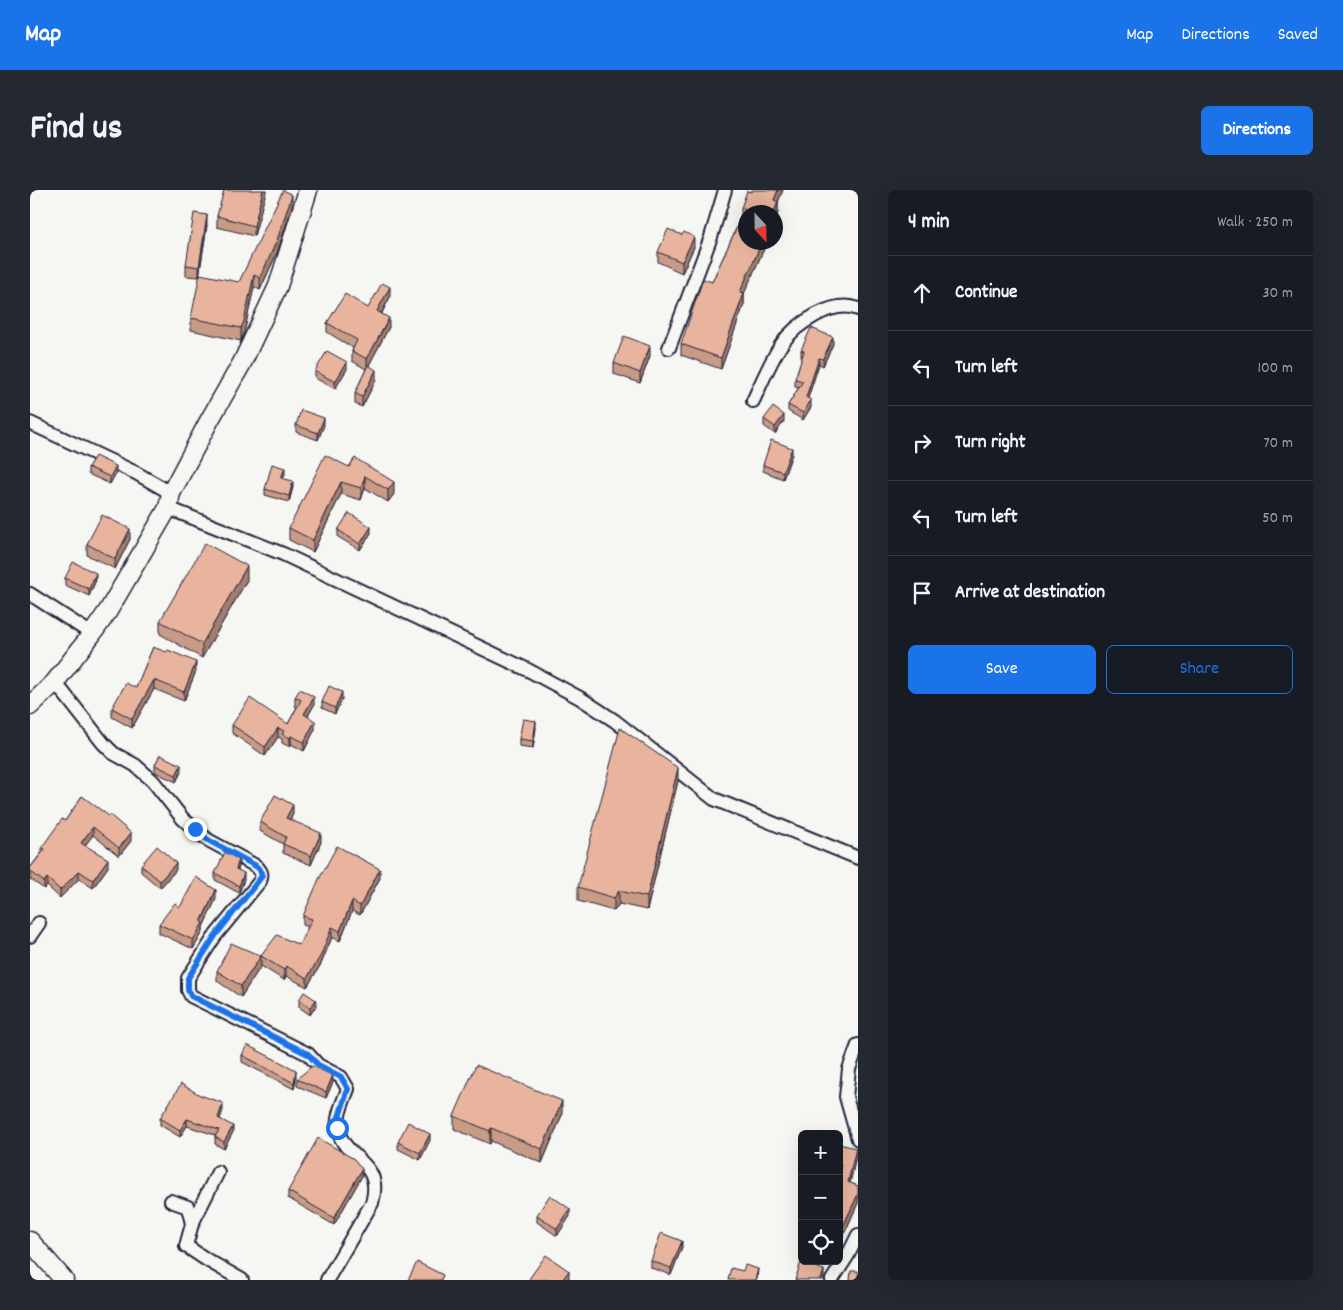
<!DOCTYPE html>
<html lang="en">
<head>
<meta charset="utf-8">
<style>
	:root { --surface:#171b24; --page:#242831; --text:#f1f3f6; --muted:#9ea1a6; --line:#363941; --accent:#1a73e8 }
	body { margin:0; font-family:Dekko,sans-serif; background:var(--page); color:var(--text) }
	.controls { position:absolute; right:15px; bottom:15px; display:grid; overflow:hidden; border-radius:8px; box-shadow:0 5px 20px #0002 }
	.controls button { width:45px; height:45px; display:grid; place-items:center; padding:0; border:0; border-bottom:1px solid var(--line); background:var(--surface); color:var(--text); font:25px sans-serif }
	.compass { position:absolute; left:708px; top:15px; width:45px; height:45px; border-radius:50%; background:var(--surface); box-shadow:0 5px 20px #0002; rotate:158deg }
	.stop { position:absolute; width:15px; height:15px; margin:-11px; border:4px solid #1a73e8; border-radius:50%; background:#fff }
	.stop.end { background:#1a73e8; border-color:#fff; box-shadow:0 1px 5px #0008 }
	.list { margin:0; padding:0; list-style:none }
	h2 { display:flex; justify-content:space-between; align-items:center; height:65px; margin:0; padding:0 20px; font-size:21px }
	h2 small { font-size:16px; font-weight:400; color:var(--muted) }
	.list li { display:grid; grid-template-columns:32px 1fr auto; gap:15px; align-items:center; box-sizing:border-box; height:75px; padding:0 20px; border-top:1px solid var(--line) }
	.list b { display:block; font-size:19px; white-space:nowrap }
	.list em { font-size:16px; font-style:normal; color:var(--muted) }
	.actions { display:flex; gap:10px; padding:15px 20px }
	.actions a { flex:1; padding:11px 0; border:1px solid var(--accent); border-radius:8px; text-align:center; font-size:18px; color:var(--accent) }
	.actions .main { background:var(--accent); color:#fff }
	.icon { flex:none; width:28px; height:28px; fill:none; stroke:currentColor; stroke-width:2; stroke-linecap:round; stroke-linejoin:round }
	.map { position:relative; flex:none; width:828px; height:1090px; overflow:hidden; border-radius:8px }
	header { display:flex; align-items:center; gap:30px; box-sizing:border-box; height:70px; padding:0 25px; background:var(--accent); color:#fff }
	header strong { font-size:24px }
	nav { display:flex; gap:28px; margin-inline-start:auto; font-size:18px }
	.intro { display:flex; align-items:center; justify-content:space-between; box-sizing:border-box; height:120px; padding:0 30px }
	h1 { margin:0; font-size:35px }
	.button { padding:12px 22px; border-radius:8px; background:var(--accent); color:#fff; font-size:18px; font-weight:700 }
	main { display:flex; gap:30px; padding:0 30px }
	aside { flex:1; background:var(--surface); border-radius:8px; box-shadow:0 5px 20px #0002 }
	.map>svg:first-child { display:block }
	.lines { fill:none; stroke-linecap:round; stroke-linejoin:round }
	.street-casing { stroke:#22223b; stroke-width:16 }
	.secondary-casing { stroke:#22223b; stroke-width:21 }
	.street { stroke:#f6f6f2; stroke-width:12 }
	.secondary { stroke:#f6f6f2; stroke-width:18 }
	.wall { fill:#c89b87; stroke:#22223b }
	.shaded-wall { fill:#a37e6e; stroke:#22223b }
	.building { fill:#e9b49d; stroke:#22223b }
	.route { stroke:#1a73e8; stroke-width:6 }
</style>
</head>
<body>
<header>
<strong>Map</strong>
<nav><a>Map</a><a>Directions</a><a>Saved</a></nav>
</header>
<div class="intro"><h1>Find us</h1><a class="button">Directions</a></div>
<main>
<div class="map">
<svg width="828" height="1090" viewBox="0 0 828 1090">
	<rect width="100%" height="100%" fill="#f6f6f2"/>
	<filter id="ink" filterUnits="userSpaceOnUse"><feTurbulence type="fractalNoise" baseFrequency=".02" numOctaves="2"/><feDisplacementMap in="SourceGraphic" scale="10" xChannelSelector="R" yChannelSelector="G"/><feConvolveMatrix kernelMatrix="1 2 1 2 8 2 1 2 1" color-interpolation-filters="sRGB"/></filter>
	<g filter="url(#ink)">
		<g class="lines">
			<g class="street-casing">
				<g id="street">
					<polyline points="639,158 681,47 695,0"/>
					<path d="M 723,211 C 732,192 740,172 751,155 C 765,134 803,109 828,119"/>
					<polyline points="0,233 106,283 141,303"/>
					<polyline points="138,318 253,364 498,480 550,508 585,531 684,609 828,668"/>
					<polyline points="0,404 62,444"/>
					<path d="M 25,492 L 73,553 L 83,563 L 105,575 L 123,591 L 153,629 L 178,650 L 226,676 C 231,681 233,684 230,691 L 185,746 L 158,788 L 158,800 L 161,806 L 278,864 L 288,875 L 311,887 L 318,899 C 314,910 305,928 308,940 C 316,972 354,971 342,1013 L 297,1090"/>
					<polyline points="0,746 9,733"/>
					<polyline points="828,855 819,879 816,907 828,949"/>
					<polyline points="141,1011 158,1017 162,1034 156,1056 177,1070 212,1090"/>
					<polyline points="162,1034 188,982"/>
					<polyline points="802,1090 818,1065 828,1045"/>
				</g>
			</g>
			<g class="secondary-casing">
				<g id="secondary">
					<polyline points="0,516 25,492 62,444 78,421 138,318 141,303 179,231 212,173 248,96 278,0"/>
					<polyline points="0,1051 34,1090"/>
				</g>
			</g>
			<use href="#street" class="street"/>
			<use href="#secondary" class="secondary"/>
		</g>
		<g class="wall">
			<polygon points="236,0 224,46 187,37 187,26"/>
			<polygon points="753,0 748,12 748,23 716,52 737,52 714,103 714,114 691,179 651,165 651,154 682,92 711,28 711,18 721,2"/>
			<polygon points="262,17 247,63 230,100 224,97 214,143 211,151 161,140 161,128 209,92"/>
			<polygon points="177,35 169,87 156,86 156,75"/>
			<polygon points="664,57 652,83 628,72 628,62"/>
			<polygon points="360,107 352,123 359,137 339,175 346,190 332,217 325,214 325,203 336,179 322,171 322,161 323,158 297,142 297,133 338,118"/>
			<polygon points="803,154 793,176 789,174 778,208 781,217 773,230 758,221 758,215 769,197 765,196 765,189 772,167 771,167 771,160"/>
			<polygon points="620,166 610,193 584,184 584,173"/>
			<polygon points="317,179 305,199 285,188 285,181"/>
			<polygon points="734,229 754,231 745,244 734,236"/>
			<polygon points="266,235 294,235 288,250 266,242"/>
			<polygon points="762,264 753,289 733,281 733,275"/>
			<polygon points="325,268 364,304 358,312 335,298 331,310 311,304 283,362 259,350 259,338 319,277"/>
			<polygon points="58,277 86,283 80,294 58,284"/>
			<polygon points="255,284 253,288 263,297 259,312 235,305 235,299"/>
			<polygon points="308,340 341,343 330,360 308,347"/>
			<polygon points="100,349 85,379 57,365 57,354"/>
			<polygon points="35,388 66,390 59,406 35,395"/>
			<polygon points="217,390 172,468 130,444 130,431"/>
			<polygon points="123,457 166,481 154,511 124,499 102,538 82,527 82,518 106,498"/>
			<polygon points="265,507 284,515 278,526 285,539 274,561 261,554 260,557 252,553 252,549 248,547 235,566 202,543 202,535 258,534 267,517 265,516"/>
			<polygon points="312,509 305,524 292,518 292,512"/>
			<polygon points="506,538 503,558 489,556 489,549"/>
			<polygon points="125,575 151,582 146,592 125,582"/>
			<polygon points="648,591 617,720 589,714 584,721 548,711 548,697"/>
			<polygon points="52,606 101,651 89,666 63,645 55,655 78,677 63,698 49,689 30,708 17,696 14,699 0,689 0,678 12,662 12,657 35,631"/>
			<polygon points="263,624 260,630 291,652 281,675 253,663 253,654 230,641 230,632"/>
			<polygon points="111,675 146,680 130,698 111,682"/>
			<polygon points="209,676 208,680 214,690 209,703 185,690 185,683"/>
			<polygon points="350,688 330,725 322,721 310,751 302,747 291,774 277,797 256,786 254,790 231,776 211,807 187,791 187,781 231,766 269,755 278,737 273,735 273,726"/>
			<polygon points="186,709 173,737 173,742 163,759 129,743 129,734 150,717"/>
			<polygon points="269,810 286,816 280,825 269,817"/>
			<polygon points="212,865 266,887 264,899 212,872"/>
			<polygon points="267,889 303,892 296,908 267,896"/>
			<polygon points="170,905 193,920 190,929 203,942 194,959 185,954 185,945 157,936 150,947 130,935 130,928"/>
			<polygon points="532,925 512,973 461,951 460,954 424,939 424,926"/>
			<polygon points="400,950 390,970 368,959 368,952"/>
			<polygon points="809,954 826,967 820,993 828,996 828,1013 810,1053 809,1052"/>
			<polygon points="332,986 304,1035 258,1008 258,1001"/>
			<polygon points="507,1025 540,1026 527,1046 507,1032"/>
			<polygon points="652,1057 641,1085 621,1078 621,1071"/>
		</g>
		<g class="shaded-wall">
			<polygon points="233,0 236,0 236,2 224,46 224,36"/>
			<polygon points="748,0 753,0 744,21 744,10"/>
			<polygon points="262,5 262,17 247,63 230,100 230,88"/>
			<polygon points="748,12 748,23 746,30 746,22 744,22"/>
			<polygon points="177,25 177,35 169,87 169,77"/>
			<polygon points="664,47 664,57 652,83 652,72"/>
			<polygon points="732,52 737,52 710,113 710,102"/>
			<polygon points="224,85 224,97 214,143 211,151 211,138"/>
			<polygon points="360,97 360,107 347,131 347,121"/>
			<polygon points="714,103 714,114 691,179 691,168"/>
			<polygon points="359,128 359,137 337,179 337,169"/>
			<polygon points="803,147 803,154 793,176 793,169"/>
			<polygon points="620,156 620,166 610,193 610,183"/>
			<polygon points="789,168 789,174 776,214 776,207"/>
			<polygon points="317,172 317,179 305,199 305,192"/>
			<polygon points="346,180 346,190 332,217 332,207"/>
			<polygon points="781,210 781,217 773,230 773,223"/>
			<polygon points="754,225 754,231 745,244 745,237"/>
			<polygon points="294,228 294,235 288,250 288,243"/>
			<polygon points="762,258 762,264 753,289 753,282"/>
			<polygon points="86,276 86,283 80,294 80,287"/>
			<polygon points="255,278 255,284 251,294 251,288"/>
			<polygon points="335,286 335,298 331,310 331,298"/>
			<polygon points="263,291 263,297 259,312 259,306"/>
			<polygon points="311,292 311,304 283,362 283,350"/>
			<polygon points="364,292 364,304 358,312 358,300"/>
			<polygon points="341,337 341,343 330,360 330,354"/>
			<polygon points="100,339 100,349 85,379 85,369"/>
			<polygon points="217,376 217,390 172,468 172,454"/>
			<polygon points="66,383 66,390 59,406 59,399"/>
			<polygon points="166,472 166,481 154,511 154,502"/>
			<polygon points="124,490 124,499 102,538 102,529"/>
			<polygon points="312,502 312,509 305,524 305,518"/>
			<polygon points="284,507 284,515 274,533 274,524"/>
			<polygon points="285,531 285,539 274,561 274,552"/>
			<polygon points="506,531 506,538 503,558 503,551"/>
			<polygon points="248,538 248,547 235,566 235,557"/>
			<polygon points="261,546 261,554 260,557 260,548"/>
			<polygon points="151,575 151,582 146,592 146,585"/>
			<polygon points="648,578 648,591 617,720 617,707"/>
			<polygon points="263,615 263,624 256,637 256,628"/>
			<polygon points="63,637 63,645 51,661 51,653"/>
			<polygon points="101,643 101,651 89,666 89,658"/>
			<polygon points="291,643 291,652 281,675 281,666"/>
			<polygon points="78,669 78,677 63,698 63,690"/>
			<polygon points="209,669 209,676 206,686 206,679"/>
			<polygon points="146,673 146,680 130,698 130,691"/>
			<polygon points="350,679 350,688 330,725 330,716"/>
			<polygon points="49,681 49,689 30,708 30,700"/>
			<polygon points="214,683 214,690 209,703 209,696"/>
			<polygon points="17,688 17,696 14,699 14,692"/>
			<polygon points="186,700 186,709 173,737 173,742 163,759 163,750"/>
			<polygon points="589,701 589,714 584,721 584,708"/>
			<polygon points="322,711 322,721 310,751 310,741"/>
			<polygon points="302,737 302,747 291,774 277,797 277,788"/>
			<polygon points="231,766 231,776 211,807 211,796"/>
			<polygon points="256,776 256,786 254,790 254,780"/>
			<polygon points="286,810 286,816 280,825 280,818"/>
			<polygon points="266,880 266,887 264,899 264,893"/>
			<polygon points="303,885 303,892 296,908 296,902"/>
			<polygon points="532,911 532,925 512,973 512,959"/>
			<polygon points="193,913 193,920 188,935 188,928"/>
			<polygon points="157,929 157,936 150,947 150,940"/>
			<polygon points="203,936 203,942 194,959 194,952"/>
			<polygon points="461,938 461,951 460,954 460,941"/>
			<polygon points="400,944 400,950 390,970 390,963"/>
			<polygon points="826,958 826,967 818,1001 818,992"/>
			<polygon points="332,979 332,986 304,1035 304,1028"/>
			<polygon points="828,1004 828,1013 810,1053 810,1043"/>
			<polygon points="540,1019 540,1026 527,1046 527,1039"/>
			<polygon points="652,1051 652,1057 641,1085 641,1078"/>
			<polygon points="728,1079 727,1090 725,1090"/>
			<polygon points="794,1080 794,1090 791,1090"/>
			<polygon points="539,1081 539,1090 532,1090"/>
		</g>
		<g class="building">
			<polygon points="194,0 233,0 224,36 187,26"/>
			<polygon points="253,0 262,5 247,50 230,88 224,85 214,131 211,138 161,128 170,84 209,92"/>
			<polygon points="722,0 748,0 744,10 748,12 744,22 716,22 716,52 732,52 710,102 714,103 691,168 651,154 673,89 682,92 715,19 711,18 717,1 721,2"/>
			<polygon points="164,23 177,25 169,77 156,75"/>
			<polygon points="638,39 652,45 654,42 664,47 652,72 628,62"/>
			<polygon points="352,93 360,97 347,121 359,128 337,169 322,161 327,150 297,133 315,104 338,118"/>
			<polygon points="781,138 803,147 793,169 789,168 776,207 781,210 773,223 758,215 773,191 765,189 774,161 771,160"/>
			<polygon points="594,146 620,156 610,183 584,173"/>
			<polygon points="297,161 317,172 305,192 285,181"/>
			<polygon points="338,175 346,180 332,207 325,203"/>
			<polygon points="743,217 754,225 745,237 734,229"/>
			<polygon points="271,220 294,228 288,243 266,235"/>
			<polygon points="741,250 762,258 753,282 733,275"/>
			<polygon points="295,265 319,277 325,268 364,292 358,300 335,286 331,298 311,292 283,350 259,338"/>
			<polygon points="65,266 86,276 80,287 58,277"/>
			<polygon points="242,274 255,278 251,288 263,291 259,306 235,299"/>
			<polygon points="319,323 341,337 330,354 308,340"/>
			<polygon points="72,325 100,339 85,369 57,354"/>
			<polygon points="175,353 217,376 172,454 130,431"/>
			<polygon points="43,372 66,383 59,399 35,388"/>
			<polygon points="123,457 136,462 138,460 166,472 154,502 124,490 102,529 82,518 96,493 106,498"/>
			<polygon points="299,496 312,502 305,518 292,512"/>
			<polygon points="270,499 284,507 274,524 285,531 274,552 261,546 260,548 252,544 254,541 248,538 235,557 202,535 220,508 258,534 271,510 265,507"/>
			<polygon points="493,529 506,531 503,551 489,549"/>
			<polygon points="590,538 648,578 617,707 589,701 584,708 548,697"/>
			<polygon points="130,565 151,575 146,585 125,575"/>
			<polygon points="245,605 263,615 256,628 291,643 281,666 253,654 256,647 230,632"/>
			<polygon points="52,606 79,626 80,625 101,643 89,658 63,637 51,653 78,669 63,690 49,681 30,700 17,688 14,692 0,681 0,678 15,659 12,657 32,629 35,631"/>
			<polygon points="127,656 146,673 130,691 111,675"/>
			<polygon points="307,656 350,679 330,716 322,711 310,741 302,737 291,765 277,788 256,776 254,780 231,766 247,745 269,755 282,729 273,726 289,689"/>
			<polygon points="195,662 209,669 206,679 214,683 209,696 185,683"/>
			<polygon points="166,687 186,700 171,732 173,733 163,750 129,734 145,713 150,717"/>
			<polygon points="201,753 231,766 211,796 187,781"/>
			<polygon points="274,802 286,810 280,818 269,810"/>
			<polygon points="217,855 266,880 264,893 212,865"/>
			<polygon points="446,875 532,911 512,959 461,938 460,941 424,926"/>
			<polygon points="282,876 303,885 296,902 267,889"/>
			<polygon points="151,894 170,905 193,913 188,928 203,936 194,952 185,947 189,940 157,929 150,940 130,928"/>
			<polygon points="378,932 400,944 390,963 368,952"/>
			<polygon points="288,948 324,969 332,979 304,1028 258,1001"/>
			<polygon points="809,954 826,958 818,992 828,996 828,1004 810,1043 809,1043 809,979 811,975 809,975"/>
			<polygon points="520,1005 540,1019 527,1039 507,1025"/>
			<polygon points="631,1043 652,1051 641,1078 621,1071"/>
			<polygon points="516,1065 539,1081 532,1090 500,1090 499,1089"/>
			<polygon points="387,1072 413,1085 411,1090 378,1090"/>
			<polygon points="771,1072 794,1080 791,1090 765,1090"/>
			<polygon points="715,1075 728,1079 725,1090 698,1090 701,1078 713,1081"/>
			<polygon points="821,1081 828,1081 828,1090 820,1090"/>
		</g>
	</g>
	<g class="lines" filter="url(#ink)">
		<polyline class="route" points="165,639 178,650 226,676 230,680 232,686 185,746 158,788 158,800 161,806 278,864 288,875 311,887 318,899 309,927 307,938"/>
	</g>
</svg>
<div class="controls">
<button>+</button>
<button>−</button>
<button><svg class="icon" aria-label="locate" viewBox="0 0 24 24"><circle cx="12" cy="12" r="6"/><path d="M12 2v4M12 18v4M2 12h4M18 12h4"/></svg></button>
</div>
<svg class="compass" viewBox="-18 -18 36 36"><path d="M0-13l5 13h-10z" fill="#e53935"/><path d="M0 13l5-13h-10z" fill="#9ea1a6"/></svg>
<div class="stop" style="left:307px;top:938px"></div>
<div class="stop end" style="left:165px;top:639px"></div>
</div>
<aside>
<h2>4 min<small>Walk · 250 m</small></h2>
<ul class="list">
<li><svg class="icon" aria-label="ahead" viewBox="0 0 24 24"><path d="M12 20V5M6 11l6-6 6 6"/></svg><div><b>Continue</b></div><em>30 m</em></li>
<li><svg class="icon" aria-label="left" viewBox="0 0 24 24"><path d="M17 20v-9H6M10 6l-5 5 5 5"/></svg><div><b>Turn left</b></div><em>100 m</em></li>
<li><svg class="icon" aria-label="right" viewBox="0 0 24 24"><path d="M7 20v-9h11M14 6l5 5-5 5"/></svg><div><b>Turn right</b></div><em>70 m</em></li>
<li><svg class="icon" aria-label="left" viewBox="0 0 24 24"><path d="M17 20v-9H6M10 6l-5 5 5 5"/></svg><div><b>Turn left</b></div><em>50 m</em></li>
<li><svg class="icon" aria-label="arrive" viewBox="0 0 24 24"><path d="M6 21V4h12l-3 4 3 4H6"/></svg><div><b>Arrive at destination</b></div></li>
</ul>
<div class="actions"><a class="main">Save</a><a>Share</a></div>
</aside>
</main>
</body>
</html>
